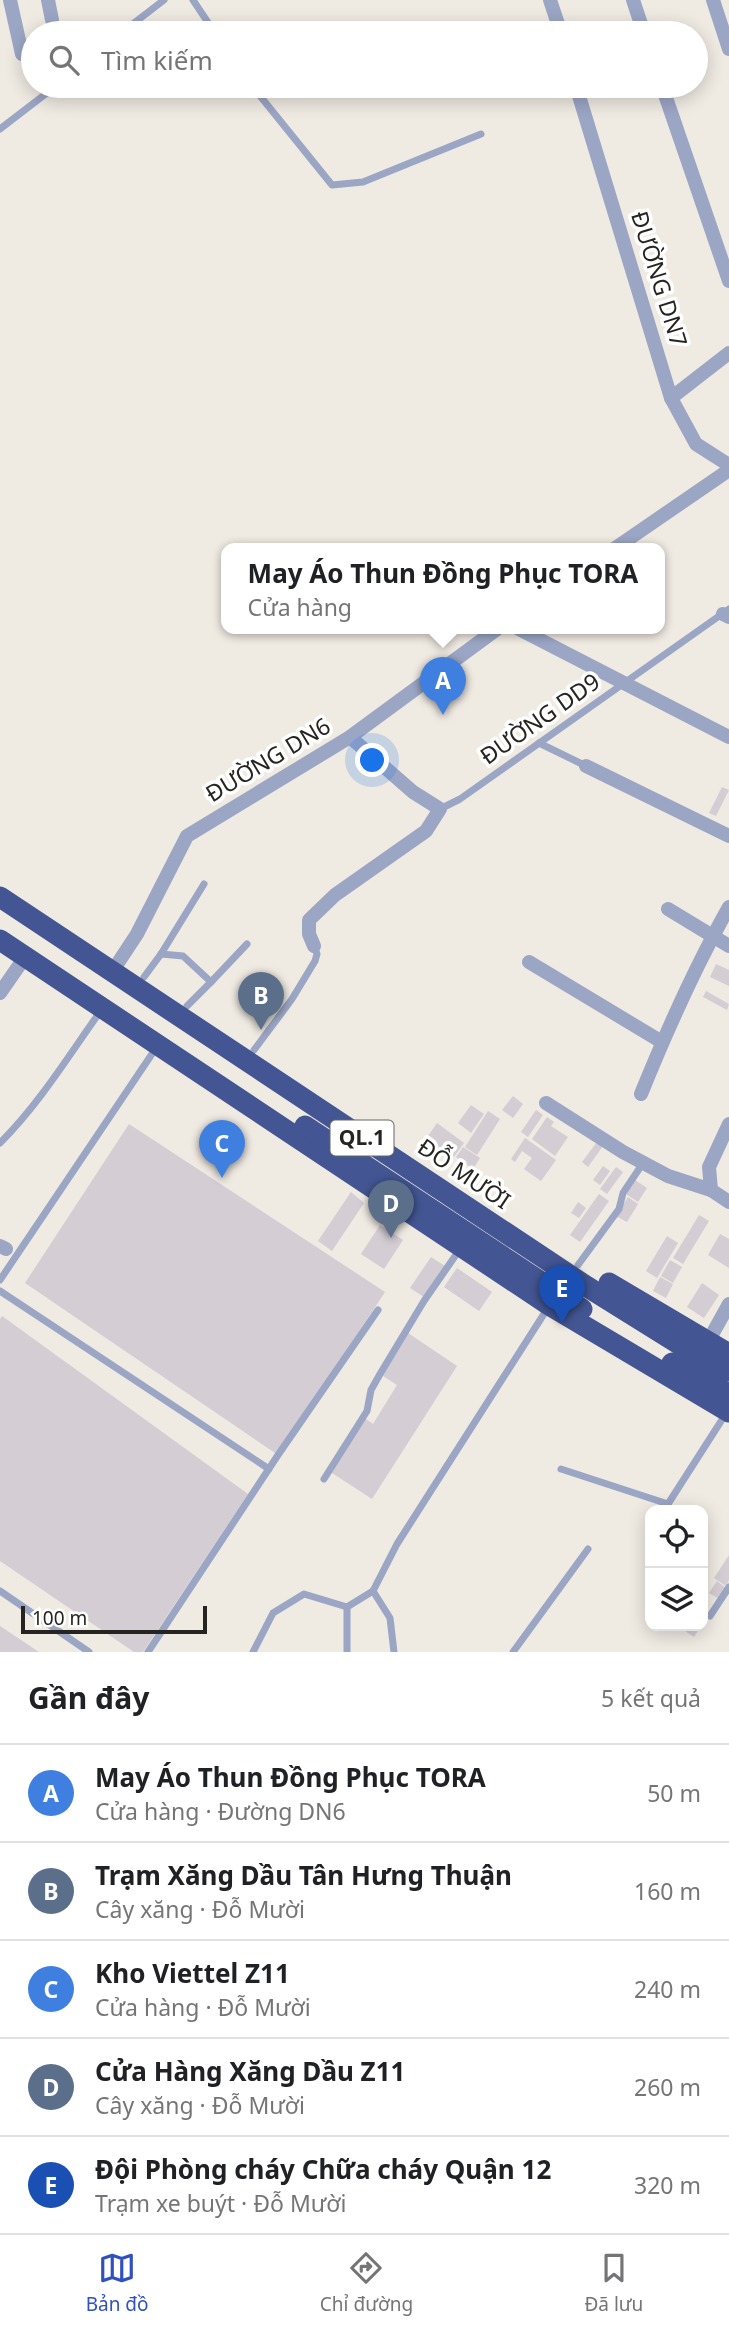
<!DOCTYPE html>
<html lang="vi">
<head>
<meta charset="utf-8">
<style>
	:root { --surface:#fff; --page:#f6f6f6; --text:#202124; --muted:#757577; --line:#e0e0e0; --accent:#2e50c0 }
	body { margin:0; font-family:"Noto Sans",sans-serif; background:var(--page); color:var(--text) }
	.controls { position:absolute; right:21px; bottom:21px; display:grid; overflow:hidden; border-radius:14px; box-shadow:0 4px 18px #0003 }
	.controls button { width:63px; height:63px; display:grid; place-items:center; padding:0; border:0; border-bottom:2px solid var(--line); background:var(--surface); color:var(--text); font:35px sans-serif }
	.scale { position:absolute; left:21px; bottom:18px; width:186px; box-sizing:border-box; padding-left:7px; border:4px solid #252421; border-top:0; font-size:19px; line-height:24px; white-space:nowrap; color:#252421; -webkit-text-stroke:5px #fff; paint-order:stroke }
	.you { position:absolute; left:373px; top:761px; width:24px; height:24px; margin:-18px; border:5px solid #fff; border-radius:50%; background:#1a73e8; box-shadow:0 0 0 10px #1a73e833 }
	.badge { display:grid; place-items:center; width:46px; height:46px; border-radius:50%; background:var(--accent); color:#fff; font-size:23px; font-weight:700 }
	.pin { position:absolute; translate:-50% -58px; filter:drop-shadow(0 2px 4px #0008) }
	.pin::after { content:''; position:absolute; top:37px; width:24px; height:21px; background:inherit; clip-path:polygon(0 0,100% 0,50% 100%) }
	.popup { position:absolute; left:221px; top:543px; width:444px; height:91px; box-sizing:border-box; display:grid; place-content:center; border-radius:14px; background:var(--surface); filter:drop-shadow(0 2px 5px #0005); font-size:23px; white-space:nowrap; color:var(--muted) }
	.popup b { font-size:26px; color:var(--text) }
	.popup::after { content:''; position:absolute; left:50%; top:100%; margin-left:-14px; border:14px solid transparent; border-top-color:var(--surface) }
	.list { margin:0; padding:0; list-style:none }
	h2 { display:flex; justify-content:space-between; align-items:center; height:91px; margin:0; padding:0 28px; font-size:30px }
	h2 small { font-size:23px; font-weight:400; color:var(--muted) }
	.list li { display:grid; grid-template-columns:46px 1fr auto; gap:21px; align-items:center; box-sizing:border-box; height:98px; padding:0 28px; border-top:2px solid var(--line) }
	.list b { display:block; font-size:26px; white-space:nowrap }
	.list p { margin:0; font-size:23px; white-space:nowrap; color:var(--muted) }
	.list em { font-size:23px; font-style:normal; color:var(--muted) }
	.icon { flex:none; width:38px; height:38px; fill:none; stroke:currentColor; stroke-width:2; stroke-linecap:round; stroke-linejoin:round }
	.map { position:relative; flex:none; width:729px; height:1652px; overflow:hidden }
	.search { position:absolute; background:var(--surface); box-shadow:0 4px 18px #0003; left:21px; right:21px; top:21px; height:77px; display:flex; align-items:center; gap:18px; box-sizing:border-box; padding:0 24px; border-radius:38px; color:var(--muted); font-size:26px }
	.sheet { height:581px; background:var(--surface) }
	nav { display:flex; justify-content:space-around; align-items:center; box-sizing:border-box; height:98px; border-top:2px solid var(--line); background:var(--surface); font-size:19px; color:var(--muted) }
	nav a { display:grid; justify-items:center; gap:4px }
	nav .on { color:var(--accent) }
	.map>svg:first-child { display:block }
	.building { fill:#d4cdd4 }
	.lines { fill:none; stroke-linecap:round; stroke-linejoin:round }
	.lane { stroke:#9ba6c5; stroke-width:7 }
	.street { stroke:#9ba6c5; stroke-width:14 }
	.highway { stroke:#435693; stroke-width:21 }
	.labels { text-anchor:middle; stroke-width:7; stroke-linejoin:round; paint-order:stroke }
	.shield { fill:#fff; stroke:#666664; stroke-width:2 }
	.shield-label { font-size:21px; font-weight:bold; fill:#252421 }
	.street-label { font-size:23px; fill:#252421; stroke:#fff }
</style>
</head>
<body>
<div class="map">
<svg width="729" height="1652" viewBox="0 0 729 1652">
	<rect width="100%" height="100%" fill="#efeae2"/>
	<g class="building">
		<polygon points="722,787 729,790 716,816 709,813"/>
		<polygon points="716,964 729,970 729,986 710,977"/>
		<polygon points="706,991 729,1004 727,1010 703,997"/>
		<polygon points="513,1096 523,1104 513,1118 502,1110"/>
		<polygon points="471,1105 484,1114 471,1133 458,1123"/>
		<polygon points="536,1110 543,1115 528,1137 521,1132"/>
		<polygon points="488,1111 500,1119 477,1155 465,1147"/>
		<polygon points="547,1117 554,1122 551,1126 568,1137 555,1156 532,1139"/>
		<polygon points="437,1123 464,1143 453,1158 426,1139"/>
		<polygon points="129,1124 385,1292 278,1455 25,1283"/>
		<polygon points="525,1138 556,1160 541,1181 524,1169 532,1158 522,1151 515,1162 511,1159"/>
		<polygon points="597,1142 603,1146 588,1167 582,1162"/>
		<polygon points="463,1147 480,1158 473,1169 456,1157"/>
		<polygon points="603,1166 610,1171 600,1185 593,1180"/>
		<polygon points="616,1167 623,1172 607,1194 600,1189"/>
		<polygon points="635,1180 647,1188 638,1202 626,1194"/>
		<polygon points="351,1192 364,1203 332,1251 318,1241"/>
		<polygon points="599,1194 609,1201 580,1242 570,1235"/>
		<polygon points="628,1197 638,1204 627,1222 616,1216"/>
		<polygon points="578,1202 586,1208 579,1218 571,1213"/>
		<polygon points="699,1215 709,1221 683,1264 673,1258"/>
		<polygon points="380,1225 403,1240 384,1269 361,1254"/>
		<polygon points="720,1234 729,1239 729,1268 708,1255"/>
		<polygon points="667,1236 678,1243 657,1278 646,1271"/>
		<polygon points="431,1257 445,1266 424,1297 410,1288"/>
		<polygon points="670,1260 682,1267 673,1283 661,1276"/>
		<polygon points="457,1268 492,1292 479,1311 444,1287"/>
		<polygon points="660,1277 673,1284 666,1298 653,1291"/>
		<polygon points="702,1283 719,1295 704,1318 687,1307"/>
		<polygon points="2,1316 248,1494 143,1652 134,1652 0,1561 0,1319"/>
		<polygon points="408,1333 457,1366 372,1499 329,1471 366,1419 373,1424 397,1385 380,1374"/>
		<polygon points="729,1555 729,1580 726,1586 714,1578"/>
		<polygon points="717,1581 726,1588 719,1599 709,1593"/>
		<polygon points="0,1626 39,1652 0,1652"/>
		<polygon points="684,1626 701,1626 694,1637 682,1629"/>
	</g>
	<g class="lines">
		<g class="lane">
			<polyline points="193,0 215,33"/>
			<polyline points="121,33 164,0"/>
			<polyline points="252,86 332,185 363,182 481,134"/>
			<polyline points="0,129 56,86"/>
			<polyline points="539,743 586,766"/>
			<polyline points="440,809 460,799 729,609"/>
			<polyline points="161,954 183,956 211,982 187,1006"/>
			<polyline points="144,977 161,954 204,884"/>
			<polyline points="211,982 247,944"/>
			<polyline points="254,1050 292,999 315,961 317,954 314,946"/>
			<path d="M 0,1143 C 40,1103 69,1055 102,1009"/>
			<polyline points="578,1265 619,1209 623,1193 643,1163"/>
			<polyline points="0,1280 156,1048"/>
			<polyline points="0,1291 269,1469"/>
			<polyline points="561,1469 668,1504"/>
			<polyline points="324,1479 367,1411 371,1390 380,1374 424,1301 460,1249"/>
			<polyline points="669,1510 668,1504 727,1412"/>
			<polyline points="0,1591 89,1652"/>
			<polyline points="710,1616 729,1587"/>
			<polyline points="148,1652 278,1455 378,1310"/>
			<polyline points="253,1652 273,1613 304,1594 347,1607 373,1591"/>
			<polyline points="347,1652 347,1607"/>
			<polyline points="394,1652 390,1618 373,1591 397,1544 549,1306"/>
			<polyline points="513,1652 588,1549"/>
		</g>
		<g class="street">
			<polyline points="10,0 22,54"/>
			<polyline points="48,0 52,20"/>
			<polyline points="550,0 561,33"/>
			<polyline points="633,0 644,33"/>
			<polyline points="713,0 729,49"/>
			<polyline points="576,86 671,398 696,444 729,465"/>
			<polyline points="662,86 729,281"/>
			<polyline points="671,398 729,353"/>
			<polyline points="614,549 729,470"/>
			<polyline points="723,614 729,617"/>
			<polyline points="519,629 729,737"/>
			<polyline points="586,766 729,836"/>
			<polyline points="668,909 729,946"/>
			<polyline points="314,946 309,934 309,920 335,895 426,831 440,809 413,792 350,737"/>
			<polyline points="529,962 662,1042"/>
			<polyline points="112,972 137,934 187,836 350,737 497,629"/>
			<polyline points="0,993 25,957"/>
			<path d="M 641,1094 C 667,1030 695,967 729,907"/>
			<polyline points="546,1103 623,1152 668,1176 711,1190"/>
			<polyline points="729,1124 709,1167 711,1190 729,1202"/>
			<polyline points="0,1246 6,1249"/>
			<polyline points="704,1349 729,1304"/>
		</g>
		<g class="highway">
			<polyline points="0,897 586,1286 700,1357 729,1371"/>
			<polyline points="0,940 549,1305 729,1412"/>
			<polyline points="305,1126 582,1309"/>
			<polyline points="609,1283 729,1354"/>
			<polyline points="672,1363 729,1394"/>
		</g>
	</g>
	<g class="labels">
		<rect class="shield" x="330.5" y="1120.5" width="63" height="35" rx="5"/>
		<g class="shield-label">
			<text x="362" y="1145">QL.1</text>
		</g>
		<g class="street-label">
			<text transform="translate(659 279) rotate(73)" y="8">ĐƯỜNG DN7</text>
			<text transform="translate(540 719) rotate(-35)" y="8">ĐƯỜNG DD9</text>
			<text transform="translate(268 760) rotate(-31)" y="8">ĐƯỜNG DN6</text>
			<text transform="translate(464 1174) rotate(34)" y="8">ĐỖ MƯỜI</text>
		</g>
	</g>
</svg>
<div class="controls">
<button><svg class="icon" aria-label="locate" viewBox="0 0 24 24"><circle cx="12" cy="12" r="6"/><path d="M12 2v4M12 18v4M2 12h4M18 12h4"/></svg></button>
<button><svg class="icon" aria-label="layers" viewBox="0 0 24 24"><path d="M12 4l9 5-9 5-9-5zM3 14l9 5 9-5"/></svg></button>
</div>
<div class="scale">100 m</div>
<div class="you"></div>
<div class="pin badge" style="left:443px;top:715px;background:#3f7fe0">A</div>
<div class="popup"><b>May Áo Thun Đồng Phục TORA</b>Cửa hàng</div>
<div class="pin badge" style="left:261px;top:1030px;background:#5c6f8a">B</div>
<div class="pin badge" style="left:222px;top:1178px;background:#3f7fe0">C</div>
<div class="pin badge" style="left:391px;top:1238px;background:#5c6f8a">D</div>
<div class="pin badge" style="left:562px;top:1323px;background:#1a4fb4">E</div>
<div class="search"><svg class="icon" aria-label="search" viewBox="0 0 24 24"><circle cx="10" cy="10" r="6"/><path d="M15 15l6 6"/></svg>Tìm kiếm</div>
</div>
<section class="sheet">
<h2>Gần đây<small>5 kết quả</small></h2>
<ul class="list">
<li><span class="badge" style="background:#3f7fe0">A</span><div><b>May Áo Thun Đồng Phục TORA</b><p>Cửa hàng · Đường DN6</p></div><em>50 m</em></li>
<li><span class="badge" style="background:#5c6f8a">B</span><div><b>Trạm Xăng Dầu Tân Hưng Thuận</b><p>Cây xăng · Đỗ Mười</p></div><em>160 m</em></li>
<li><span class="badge" style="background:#3f7fe0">C</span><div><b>Kho Viettel Z11</b><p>Cửa hàng · Đỗ Mười</p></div><em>240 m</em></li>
<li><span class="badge" style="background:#5c6f8a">D</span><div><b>Cửa Hàng Xăng Dầu Z11</b><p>Cây xăng · Đỗ Mười</p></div><em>260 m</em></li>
<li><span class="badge" style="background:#1a4fb4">E</span><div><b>Đội Phòng cháy Chữa cháy Quận 12</b><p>Trạm xe buýt · Đỗ Mười</p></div><em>320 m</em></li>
</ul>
</section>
<nav>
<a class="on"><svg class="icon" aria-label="map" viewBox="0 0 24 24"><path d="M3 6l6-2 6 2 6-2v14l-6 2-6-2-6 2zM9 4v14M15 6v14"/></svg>Bản đồ</a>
<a><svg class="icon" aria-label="directions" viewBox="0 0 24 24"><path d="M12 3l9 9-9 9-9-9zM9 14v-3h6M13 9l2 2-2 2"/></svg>Chỉ đường</a>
<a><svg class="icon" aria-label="saved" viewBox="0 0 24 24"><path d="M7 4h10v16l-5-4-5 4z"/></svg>Đã lưu</a>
</nav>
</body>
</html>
